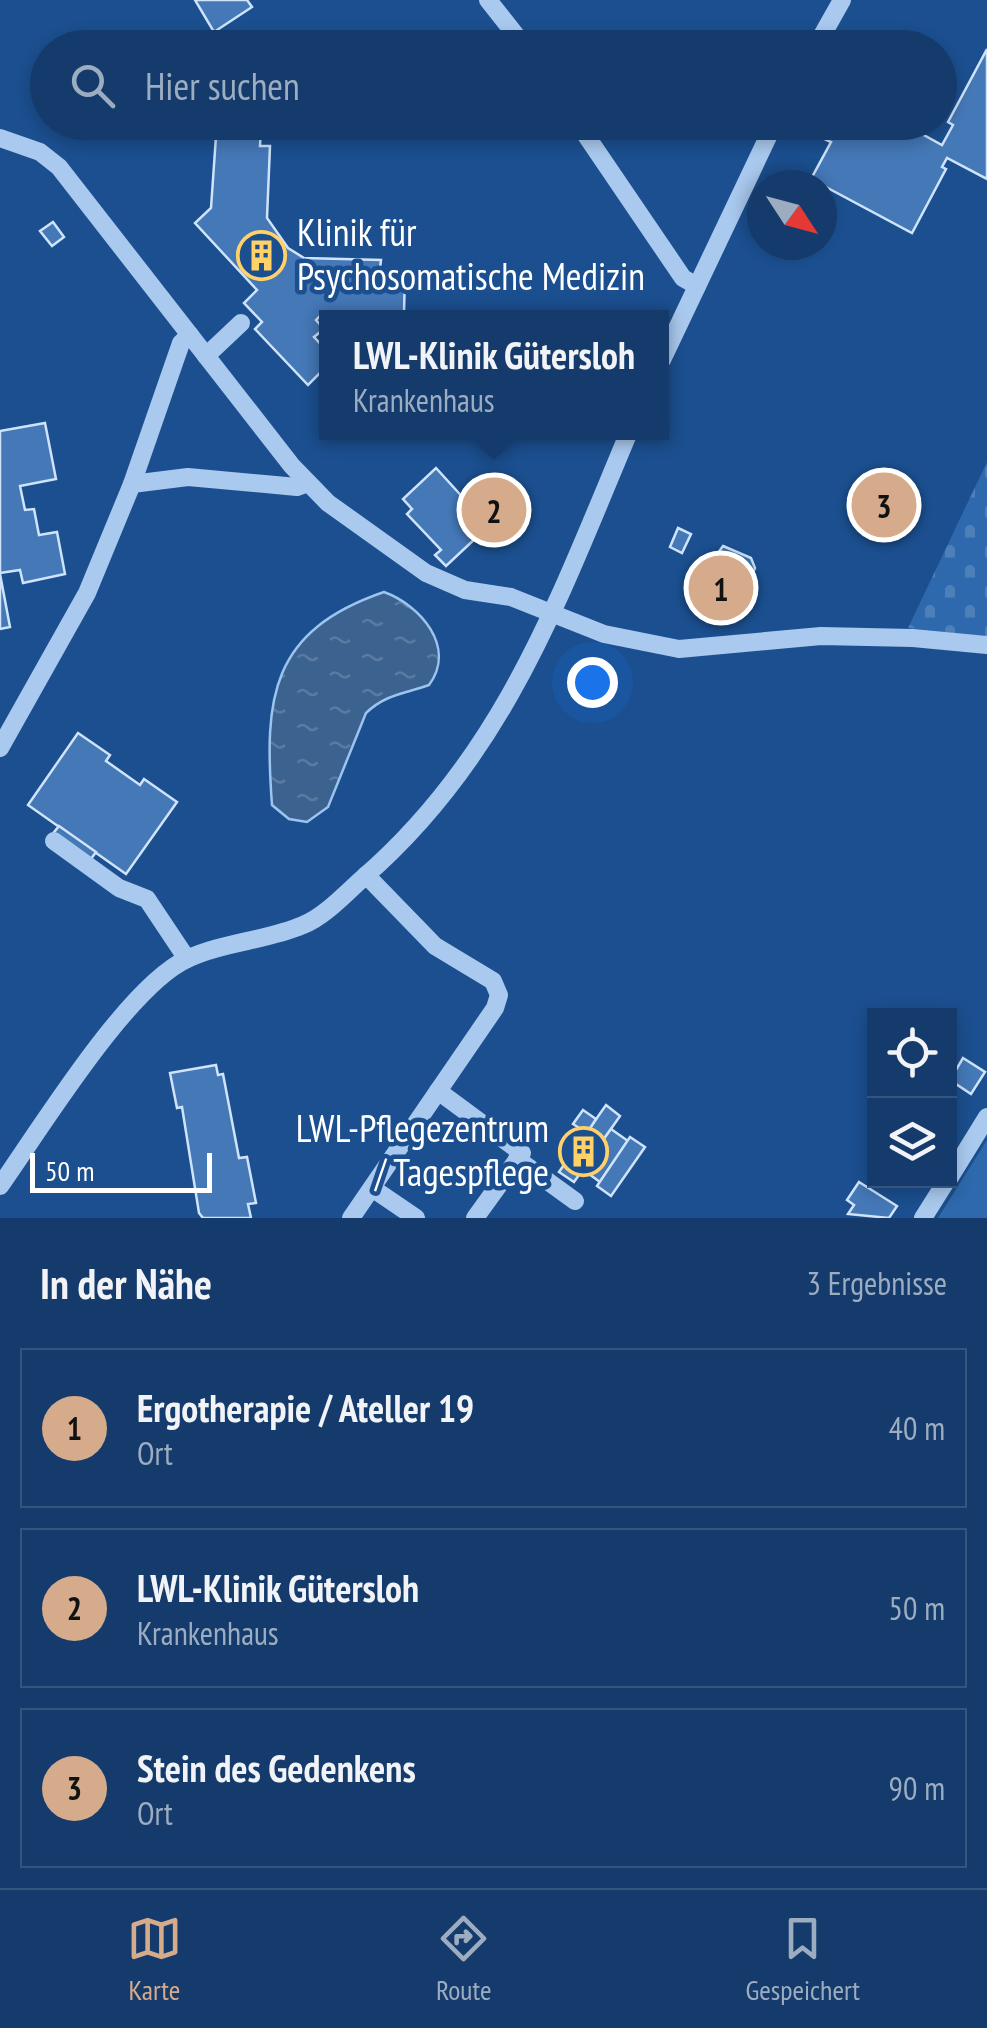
<!DOCTYPE html>
<html lang="de">
<head>
<meta charset="utf-8">
<style>
	:root { --surface:#143b6b; --page:#214673; --text:#f1f3f6; --muted:#9dadc1; --line:#33557e; --accent:#d6ab8b }
	body { margin:0; font-family:"PT Sans Narrow",sans-serif; background:var(--page); color:var(--text) }
	.controls { position:absolute; right:30px; bottom:30px; display:grid; overflow:hidden; border-radius:0px; box-shadow:0 5px 15px #0003 }
	.controls button { width:90px; height:90px; display:grid; place-items:center; padding:0; border:0; border-bottom:2px solid var(--line); background:var(--surface); color:var(--text); font:50px sans-serif }
	.compass { position:absolute; left:747px; top:170px; width:90px; height:90px; border-radius:50%; background:var(--surface); box-shadow:0 5px 15px #0003; rotate:126deg }
	.scale { position:absolute; left:30px; bottom:25px; width:182px; box-sizing:border-box; padding-left:10px; border:5px solid #fff; border-top:0; font-size:28px; line-height:35px; white-space:nowrap; color:#fff; -webkit-text-stroke:8px #1b4f8f; paint-order:stroke }
	.you { position:absolute; left:592px; top:682px; width:35px; height:35px; margin:-25px; border:8px solid #fff; border-radius:50%; background:#1a73e8; box-shadow:0 0 0 15px #1a73e833 }
	.badge { display:grid; place-items:center; width:65px; height:65px; border-radius:50%; background:var(--accent); color:#111; font-size:32px; font-weight:700 }
	.pin { position:absolute; translate:-50% -50%; border:5px solid #fff; box-shadow:0 2px 10px #0006 }
	.popup { position:absolute; left:319px; top:310px; width:350px; height:130px; box-sizing:border-box; display:grid; place-content:center; border-radius:0px; background:var(--surface); filter:drop-shadow(0 2px 8px #0005); font-size:32px; white-space:nowrap; color:var(--muted) }
	.popup b { font-size:38px; color:var(--text) }
	.popup::after { content:''; position:absolute; left:50%; top:100%; margin-left:-20px; border:20px solid transparent; border-top-color:var(--surface) }
	.list { margin:0; padding:0; list-style:none }
	h2 { display:flex; justify-content:space-between; align-items:center; height:130px; margin:0; padding:0 40px; font-size:42px }
	h2 small { font-size:32px; font-weight:400; color:var(--muted) }
	.list li { display:grid; grid-template-columns:65px 1fr auto; gap:30px; align-items:center; box-sizing:border-box; height:160px; margin:0 20px 20px; padding:0 20px; border:2px solid var(--line); border-radius:0px }
	.list b { display:block; font-size:38px; white-space:nowrap }
	.list p { margin:0; font-size:32px; white-space:nowrap; color:var(--muted) }
	.list em { font-size:32px; font-style:normal; color:var(--muted) }
	.icon { flex:none; width:55px; height:55px; fill:none; stroke:currentColor; stroke-width:2; stroke-linecap:round; stroke-linejoin:round }
	.map { position:relative; flex:none; width:987px; height:1218px; overflow:hidden }
	.search { position:absolute; background:var(--surface); box-shadow:0 5px 15px #0003; left:30px; right:30px; top:30px; height:110px; display:flex; align-items:center; gap:25px; box-sizing:border-box; padding:0 35px; border-radius:55px; color:var(--muted); font-size:38px }
	.sheet { height:670px; background:var(--surface) }
	nav { display:flex; justify-content:space-around; align-items:center; box-sizing:border-box; height:140px; border-top:2px solid var(--line); background:var(--surface); font-size:28px; color:var(--muted) }
	nav a { display:grid; justify-items:center; gap:5px }
	nav .on { color:var(--accent) }
	.map>svg:first-child { display:block }
</style>
</head>
<body>
<div class="map">
<svg width="987" height="1218" viewBox="0 0 987 1218">
	<defs>
		<pattern id="cemetery-stones" width="16" height="16" patternUnits="userSpaceOnUse" patternTransform="scale(2.5)"><rect width="16" height="16" fill="#2e69ad"/><path d="M2 7V4a2 2 0 0 1 4 0v3zM10 15v-3a2 2 0 0 1 4 0v3z" fill="#4d80b9"/></pattern>
		<pattern id="water-ripples" width="26" height="14" patternUnits="userSpaceOnUse" patternTransform="scale(2.5)"><rect width="26" height="14" fill="#3c6290"/><path d="M2 4q2-2 4 0t4 0M15 11q2-2 4 0t4 0" fill="none" stroke="#597aa1"/></pattern>
	</defs>
	<rect width="100%" height="100%" fill="#1b4f8f"/>
	<path fill="url(#cemetery-stones)" d="M987,462V637L908,628Z"/>
	<path fill="#2e69ad" d="M987,1140V1218H938Z"/>
	<path fill="url(#water-ripples)" stroke="#9cc4f0" stroke-width="2.5" d="M384,592C420,605 457,647 429,685C404,694 386,694 366,713L328,807L307,822L289,819L272,805C264,698 270,631 384,592Z"/>
	<g fill="#4478b7" stroke="#cfe3fa" stroke-width="2.5">
		<path d="M195,0H247L252,7L214,32Z"/>
		<path d="M987,49V179L947,158L942,167L946,169L912,233L811,179L831,142L818,136L826,122H900L942,145L953,125L948,122Z"/>
		<path d="M217,122H258L261,128L260,146H270L267,218L288,248L304,258L381,260L380,269L405,273L404,313L322,314L316,320L324,329L314,337L326,350V367L308,385L255,329L262,322L244,303L257,290L195,223L211,208Z"/>
		<path d="M53,222L64,237L52,246L40,231Z"/>
		<path d="M45,423L56,479L20,486L25,510L34,509L39,535L57,532L65,574L23,583L20,570L0,573V431Z"/>
		<path d="M436,468L488,525L494,521L446,566L435,555L441,550L407,514L412,509L403,499Z"/>
		<path d="M678,528L691,534L682,553L670,547Z"/>
		<path d="M723,546L751,558L755,568L751,578L740,582L721,623L695,611L714,570L712,561Z"/>
		<path d="M0,574L10,627L0,629Z"/>
		<path d="M78,733L110,755L106,761L140,785L144,779L177,802L126,874L28,805Z"/>
		<path d="M59,826L96,852L88,863L51,836Z"/>
		<path d="M963,1058L985,1072L971,1094L950,1080Z"/>
		<path d="M216,1065L218,1075L223,1074L239,1158L247,1157L256,1203L248,1204L251,1218H203L199,1213L182,1107L177,1108L170,1073Z"/>
		<path d="M606,1105L620,1116L574,1182L559,1172Z"/>
		<path d="M583,1110L596,1119L587,1133L573,1124Z"/>
		<path d="M611,1129L628,1141L600,1182L582,1169Z"/>
		<path d="M630,1137L645,1147L611,1196L597,1186Z"/>
		<path d="M859,1182L897,1206L889,1218L848,1214L854,1205L847,1200Z"/>
	</g>
	<g fill="none" stroke-linecap="round" stroke-linejoin="round">
		<g stroke="#a9c9ee" stroke-width="18">
			<path d="M488,0L526,48"/>
			<path d="M815,48L842,0"/>
			<path d="M577,122L683,278L697,286"/>
			<path d="M0,138L40,152L59,167L292,466L328,503L426,573L465,590L511,597L604,634L679,649L821,636L913,638L987,645"/>
			<path d="M206,356L241,323"/>
			<path d="M662,360L775,122"/>
			<path d="M132,484L188,477L297,487L308,483"/>
			<path d="M0,748L87,593L132,484L181,343L190,335"/>
			<path d="M54,841L119,888L147,899L187,959"/>
			<path d="M438,1091L522,1153L475,1218"/>
			<path d="M517,1159L575,1201"/>
			<path d="M950,1177L987,1117"/>
			<path d="M0,1186C41,1128 127,987 187,959C223,942 266,941 303,925C324,917 346,893 363,878C504,756 559,598 629,432"/>
			<path d="M372,1188L416,1218"/>
			<path d="M351,1218L495,1008L499,995L493,981L435,946L366,875"/>
			<path d="M923,1218L947,1180"/>
		</g>
	</g>
	<defs>
		<symbol id="building-ring" viewBox="-11 -11 22 22"><circle r="9.5" fill="#1b4f8f" stroke="#ffd166" stroke-width="1.5"/><path d="M-4-6H4V6H1V3H-1V6H-4ZM-2.5-4.3h1.7v1.8h-1.7ZM.8-4.3h1.7v1.8H.8ZM-2.5-1h1.7V.8h-1.7ZM.8-1h1.7V.8H.8Z" fill="#ffd166"/></symbol>
	</defs>
	<g fill-rule="evenodd">
		<use href="#building-ring" x="234" y="228" width="55" height="55"/>
		<use href="#building-ring" x="556" y="1124" width="55" height="55"/>
	</g>
	<g text-anchor="middle" stroke-width="9" stroke-linejoin="round" paint-order="stroke">
		<g font-size="38" fill="#fff" stroke="#1b4f8f" text-anchor="start">
			<text x="297" y="246">Klinik für<tspan x="297" dy="44">Psychosomatische Medizin</tspan></text>
			<text x="549" y="1142" text-anchor="end">LWL-Pflegezentrum<tspan x="549" dy="44">/ Tagespflege</tspan></text>
		</g>
	</g>
</svg>
<div class="controls">
<button><svg class="icon" aria-label="locate" viewBox="0 0 24 24"><circle cx="12" cy="12" r="6"/><path d="M12 2v4M12 18v4M2 12h4M18 12h4"/></svg></button>
<button><svg class="icon" aria-label="layers" viewBox="0 0 24 24"><path d="M12 4l9 5-9 5-9-5zM3 14l9 5 9-5"/></svg></button>
</div>
<svg class="compass" viewBox="-18 -18 36 36"><path d="M0-13l5 13h-10z" fill="#e53935"/><path d="M0 13l5-13h-10z" fill="#9dadc1"/></svg>
<div class="scale">50 m</div>
<div class="you"></div>
<div class="pin badge" style="left:721px;top:588px">1</div>
<div class="pin badge" style="left:494px;top:510px">2</div>
<div class="popup"><b>LWL-Klinik Gütersloh</b>Krankenhaus</div>
<div class="pin badge" style="left:884px;top:505px">3</div>
<div class="search"><svg class="icon" aria-label="search" viewBox="0 0 24 24"><circle cx="10" cy="10" r="6"/><path d="M15 15l6 6"/></svg>Hier suchen</div>
</div>
<section class="sheet">
<h2>In der Nähe<small>3 Ergebnisse</small></h2>
<ul class="list">
<li><span class="badge">1</span><div><b>Ergotherapie / Ateller 19</b><p>Ort</p></div><em>40 m</em></li>
<li><span class="badge">2</span><div><b>LWL-Klinik Gütersloh</b><p>Krankenhaus</p></div><em>50 m</em></li>
<li><span class="badge">3</span><div><b>Stein des Gedenkens</b><p>Ort</p></div><em>90 m</em></li>
</ul>
</section>
<nav>
<a class="on"><svg class="icon" aria-label="map" viewBox="0 0 24 24"><path d="M3 6l6-2 6 2 6-2v14l-6 2-6-2-6 2zM9 4v14M15 6v14"/></svg>Karte</a>
<a><svg class="icon" aria-label="directions" viewBox="0 0 24 24"><path d="M12 3l9 9-9 9-9-9zM9 14v-3h6M13 9l2 2-2 2"/></svg>Route</a>
<a><svg class="icon" aria-label="saved" viewBox="0 0 24 24"><path d="M7 4h10v16l-5-4-5 4z"/></svg>Gespeichert</a>
</nav>
</body>
</html>
